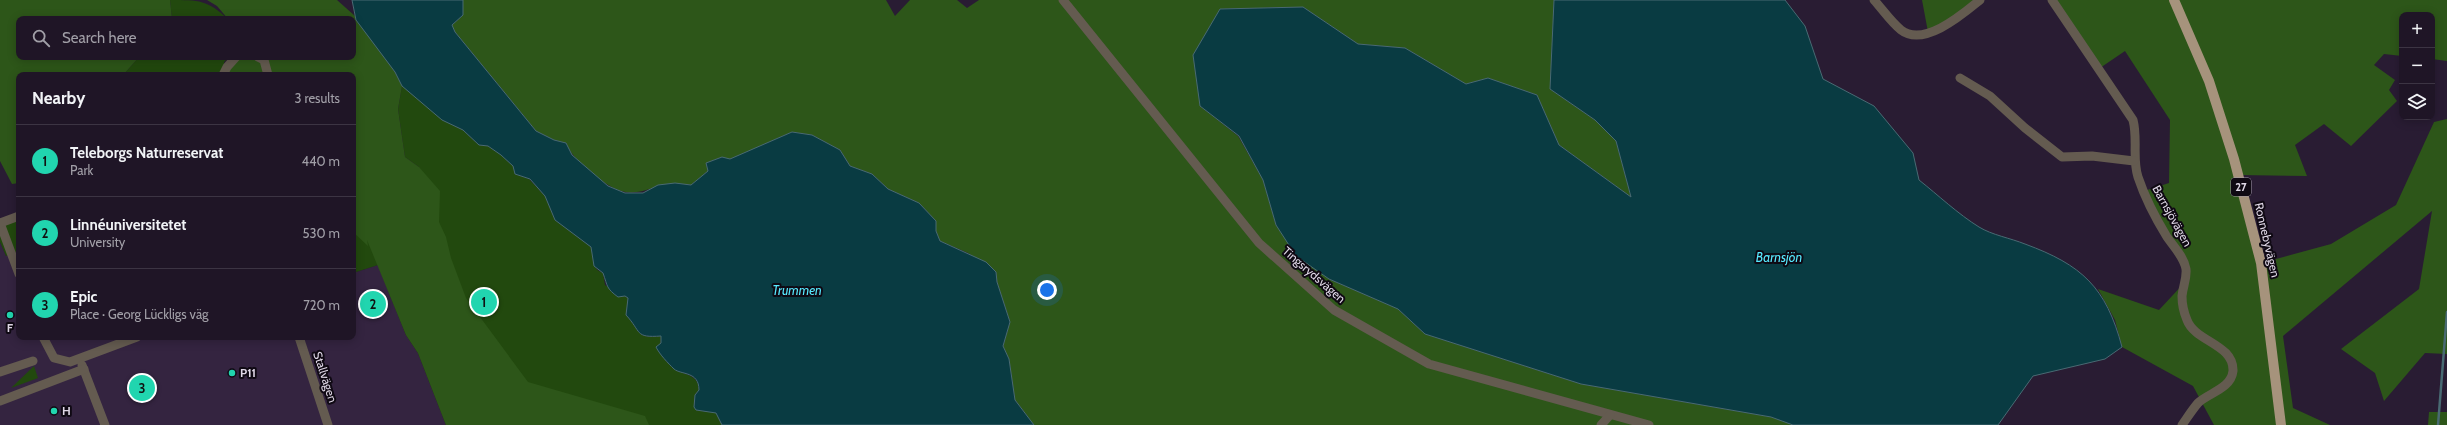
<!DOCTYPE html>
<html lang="en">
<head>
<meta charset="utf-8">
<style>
	:root { --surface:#1f1526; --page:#2c2232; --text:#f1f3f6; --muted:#a19fa7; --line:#3c3443; --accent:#21d5af }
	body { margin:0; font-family:Cabin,sans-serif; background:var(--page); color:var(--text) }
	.controls { position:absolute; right:12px; top:12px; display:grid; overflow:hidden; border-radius:8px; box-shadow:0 2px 10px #0003 }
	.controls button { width:36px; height:36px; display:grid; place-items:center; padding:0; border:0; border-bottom:1px solid var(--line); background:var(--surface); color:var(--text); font:20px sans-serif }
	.you { position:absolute; left:1047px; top:290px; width:14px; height:14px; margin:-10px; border:3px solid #fff; border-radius:50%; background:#1a73e8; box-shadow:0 0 0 6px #1a73e833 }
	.badge { display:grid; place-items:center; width:26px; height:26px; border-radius:50%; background:var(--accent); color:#111; font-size:13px; font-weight:700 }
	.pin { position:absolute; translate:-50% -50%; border:2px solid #fff; box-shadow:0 1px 4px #0006 }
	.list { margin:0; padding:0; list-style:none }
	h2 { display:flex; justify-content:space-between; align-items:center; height:52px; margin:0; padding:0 16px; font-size:17px }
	h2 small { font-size:13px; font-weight:400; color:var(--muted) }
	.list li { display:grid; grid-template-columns:26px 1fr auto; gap:12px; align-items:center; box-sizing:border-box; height:72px; padding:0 16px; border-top:1px solid var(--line) }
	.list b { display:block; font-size:15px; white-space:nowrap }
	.list p { margin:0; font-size:13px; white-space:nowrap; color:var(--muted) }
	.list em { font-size:13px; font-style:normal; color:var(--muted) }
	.icon { flex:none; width:22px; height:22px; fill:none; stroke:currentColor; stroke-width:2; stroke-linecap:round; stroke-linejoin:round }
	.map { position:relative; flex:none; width:2447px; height:425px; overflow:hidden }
	.search { position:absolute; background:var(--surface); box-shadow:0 2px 10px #0003; left:16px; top:16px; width:340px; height:44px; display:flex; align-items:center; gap:10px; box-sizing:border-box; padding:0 14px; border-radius:8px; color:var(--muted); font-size:15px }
	.panel { position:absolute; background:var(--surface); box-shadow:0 2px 10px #0003; left:16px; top:72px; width:340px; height:268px; border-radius:8px }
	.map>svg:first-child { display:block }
</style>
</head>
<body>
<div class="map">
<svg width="2447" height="425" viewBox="0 0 2447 425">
	<rect width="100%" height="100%" fill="#291c33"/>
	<path fill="#342440" d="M0,242L6,256L19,251V337H353V273L378,265L406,335L418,353L446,425H0Z"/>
	<g fill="#22490e">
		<path d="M170,0C200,0 207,0 228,19H172Z"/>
		<path d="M139,57H229L224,62L226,75H123Z"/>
		<path d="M402,86L449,123L463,130L479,145L488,146L501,155L513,166L515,174L529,179L545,196L555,220L591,247C594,258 591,269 603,273L605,285L628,298L626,315C642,331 634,339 661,336L660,353C664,358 670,367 676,370C685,375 699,375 699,390L695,395L694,406L696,410L716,413L722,425H446L418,353L406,335L378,265L353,273V232L354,235L419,167L405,157L398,109Z"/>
		<path d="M19,216V251L6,256L0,242V223Z"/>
		<path d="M34,366L38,378L11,388Z"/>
	</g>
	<g fill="#2d5619">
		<path d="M0,0H170L172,19H19V57H139L123,75H19V183L12,184L0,161Z"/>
		<path d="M207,0H337L355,16L395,72L402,86L398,109L405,157L419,167L440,191L439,222L446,237L451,258L466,298L528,382L645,416L649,425H446L418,353L406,335L367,240L368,246L353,232V75H223L235,57H353V19H228L217,6Z"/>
		<path d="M463,0H886L895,16L910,0H957L967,8L979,0H1554L1550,89L1595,120L1616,141L1631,197L1559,145L1537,95L1488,78L1466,84L1405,48L1358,44L1303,7L1220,9L1200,106L1238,136L1263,180L1276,225L1329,279L1398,309L1425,334L1581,384L1771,417L1793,425H1034L1015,400L1009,359L1003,346L1010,322L997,282L996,272L968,253L940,241L936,231V221L919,203L888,189L872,174L850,166L840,150L812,135L792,132L730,160L722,157L706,163L708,171L691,185C643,178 639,213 592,173C581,163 572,157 566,143L554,140L536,131L455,32L452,25L463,15Z"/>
		<path d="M1922,0H1980L1928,32Z"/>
		<path d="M2053,0H2447V61L2432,59V15H2402V56L2384,54L2374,65L2395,80L2389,90L2397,101L2351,146L2324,124L2295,145L2307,176L2239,175L2261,263L2331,244L2396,205L2434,122L2447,119V354L2425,353L2384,401L2375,373L2341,349L2419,289L2432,211L2283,336L2293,408L2330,425H2214L2193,386L2122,347L2115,320L2098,289L2159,310L2186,281V268L2144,191L2169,183L2170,120L2125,51L2100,68Z"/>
		<path d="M2429,412H2447V425H2428Z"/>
	</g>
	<g fill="#093b42" stroke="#496a73">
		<path d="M352,0H463V15L452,25L455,32L536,131L554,140L566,143L572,155L608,186L625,193H643L658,185L675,183L691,185L708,171L706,163L722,157L730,159L792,132L812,135L840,150L850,166L872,174L888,189L919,203L936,221V231L940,241L986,262L996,272L997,282L1010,322L1003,346L1009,359L1015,400L1034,425H722L716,413L696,410L694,407L695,395L699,390C699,371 681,375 674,369C668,363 660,355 656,347L661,343V336C634,338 642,332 626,315L628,298L625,296L618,297C606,288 608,287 603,273L594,266L591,247L555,220L545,196L530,179L515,174L513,166L501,155L488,146L479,145L463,130L442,120L402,86L395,72L356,20Z"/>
		<path d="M1554,0H1785L1805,26L1823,79L1874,106L1913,153L1919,180C1938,195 1958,214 1979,227C1992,235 2010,238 2025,244C2082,265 2106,287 2122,347L2105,359L2033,376L1998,425H1793L1771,417L1581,384L1425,334L1398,309L1329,279L1296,256L1276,225L1263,180L1239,136L1200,106L1193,55L1220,9L1303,7L1358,44L1405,48L1466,84L1488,78L1537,95L1559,145L1631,197L1616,141L1595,120L1550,89Z"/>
	</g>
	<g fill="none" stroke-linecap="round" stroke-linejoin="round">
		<path stroke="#496a73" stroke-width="2.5" d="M2438,425L2447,312"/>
		<g stroke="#645b50" stroke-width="9">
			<path d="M1063,0L1259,243L1334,310L1429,364L1649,425"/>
			<path d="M1874,0C1883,10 1891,22 1901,30C1924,48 1964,13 1980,0"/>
			<path d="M2052,0L2133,120C2138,139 2132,159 2138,177C2145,198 2156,219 2167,237C2174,247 2184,257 2186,269C2187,279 2183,286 2182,296C2182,303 2184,313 2187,320C2195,342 2234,344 2233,371C2231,389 2208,393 2198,403C2192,410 2187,418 2182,425"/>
			<path d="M258,57L264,60L268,75"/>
			<path d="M223,75L227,67L236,57"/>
			<path d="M1960,78L1990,96L2025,128L2062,157L2092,156L2134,161"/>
			<path d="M0,223L19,274"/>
			<path d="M0,223L19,216"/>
			<path d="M43,337L54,358L70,362L137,337"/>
			<path d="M299,337L328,425"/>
			<path d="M82,365L105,425"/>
			<path d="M0,372L33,361"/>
			<path d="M0,401L84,369"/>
			<path d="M1601,425L1610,415"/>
		</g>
		<path stroke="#a6937c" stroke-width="10" d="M2174,0L2209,81L2234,159L2261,263L2281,425"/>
	</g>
	<g fill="#21d5af" stroke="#0f0913" stroke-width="1.5">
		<circle cx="10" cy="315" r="4"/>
		<circle cx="232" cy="373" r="4"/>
		<circle cx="54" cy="411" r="4"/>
	</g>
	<g text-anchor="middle" stroke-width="4" stroke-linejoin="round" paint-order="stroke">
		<rect fill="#0f0913" stroke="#a199a7" stroke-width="1" x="2231" y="178" width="20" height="18" rx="3"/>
		<g font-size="11" font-weight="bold" fill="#dfd7e6">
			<text x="2241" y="191">27</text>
		</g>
		<g font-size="12" fill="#dfd7e6" stroke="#0f0913">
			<text transform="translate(2172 216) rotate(61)" y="4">Barnsjövägen</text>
			<text transform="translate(2267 240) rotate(77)" y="4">Ronnebyvägen</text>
			<text transform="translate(1314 275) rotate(41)" y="4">Tingsrydsvägen</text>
			<text transform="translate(325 377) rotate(72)" y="4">Stallvägen</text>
		</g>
		<g font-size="12" font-weight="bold" fill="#dfd7e6" stroke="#0f0913" text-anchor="start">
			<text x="10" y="332" text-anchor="middle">F</text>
			<text x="240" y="377">P11</text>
			<text x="62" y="415">H</text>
		</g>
		<g font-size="13" font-style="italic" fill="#57eaff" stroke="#0f0913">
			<text x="1779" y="262">Barnsjön</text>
			<text x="797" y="295">Trummen</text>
		</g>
	</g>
</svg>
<div class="controls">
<button>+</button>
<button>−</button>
<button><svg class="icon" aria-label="layers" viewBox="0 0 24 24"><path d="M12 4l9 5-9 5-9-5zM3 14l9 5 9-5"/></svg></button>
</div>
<div class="you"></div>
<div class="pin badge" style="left:484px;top:302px">1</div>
<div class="pin badge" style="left:373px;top:304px">2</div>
<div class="pin badge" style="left:142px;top:388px">3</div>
<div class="search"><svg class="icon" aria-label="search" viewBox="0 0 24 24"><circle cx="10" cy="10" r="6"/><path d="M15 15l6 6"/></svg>Search here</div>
<section class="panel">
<h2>Nearby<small>3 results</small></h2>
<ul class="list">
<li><span class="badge">1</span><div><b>Teleborgs Naturreservat</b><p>Park</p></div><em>440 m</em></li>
<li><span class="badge">2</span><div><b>Linnéuniversitetet</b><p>University</p></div><em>530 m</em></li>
<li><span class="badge">3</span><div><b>Epic</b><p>Place · Georg Lückligs väg</p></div><em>720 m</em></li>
</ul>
</section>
</div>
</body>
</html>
